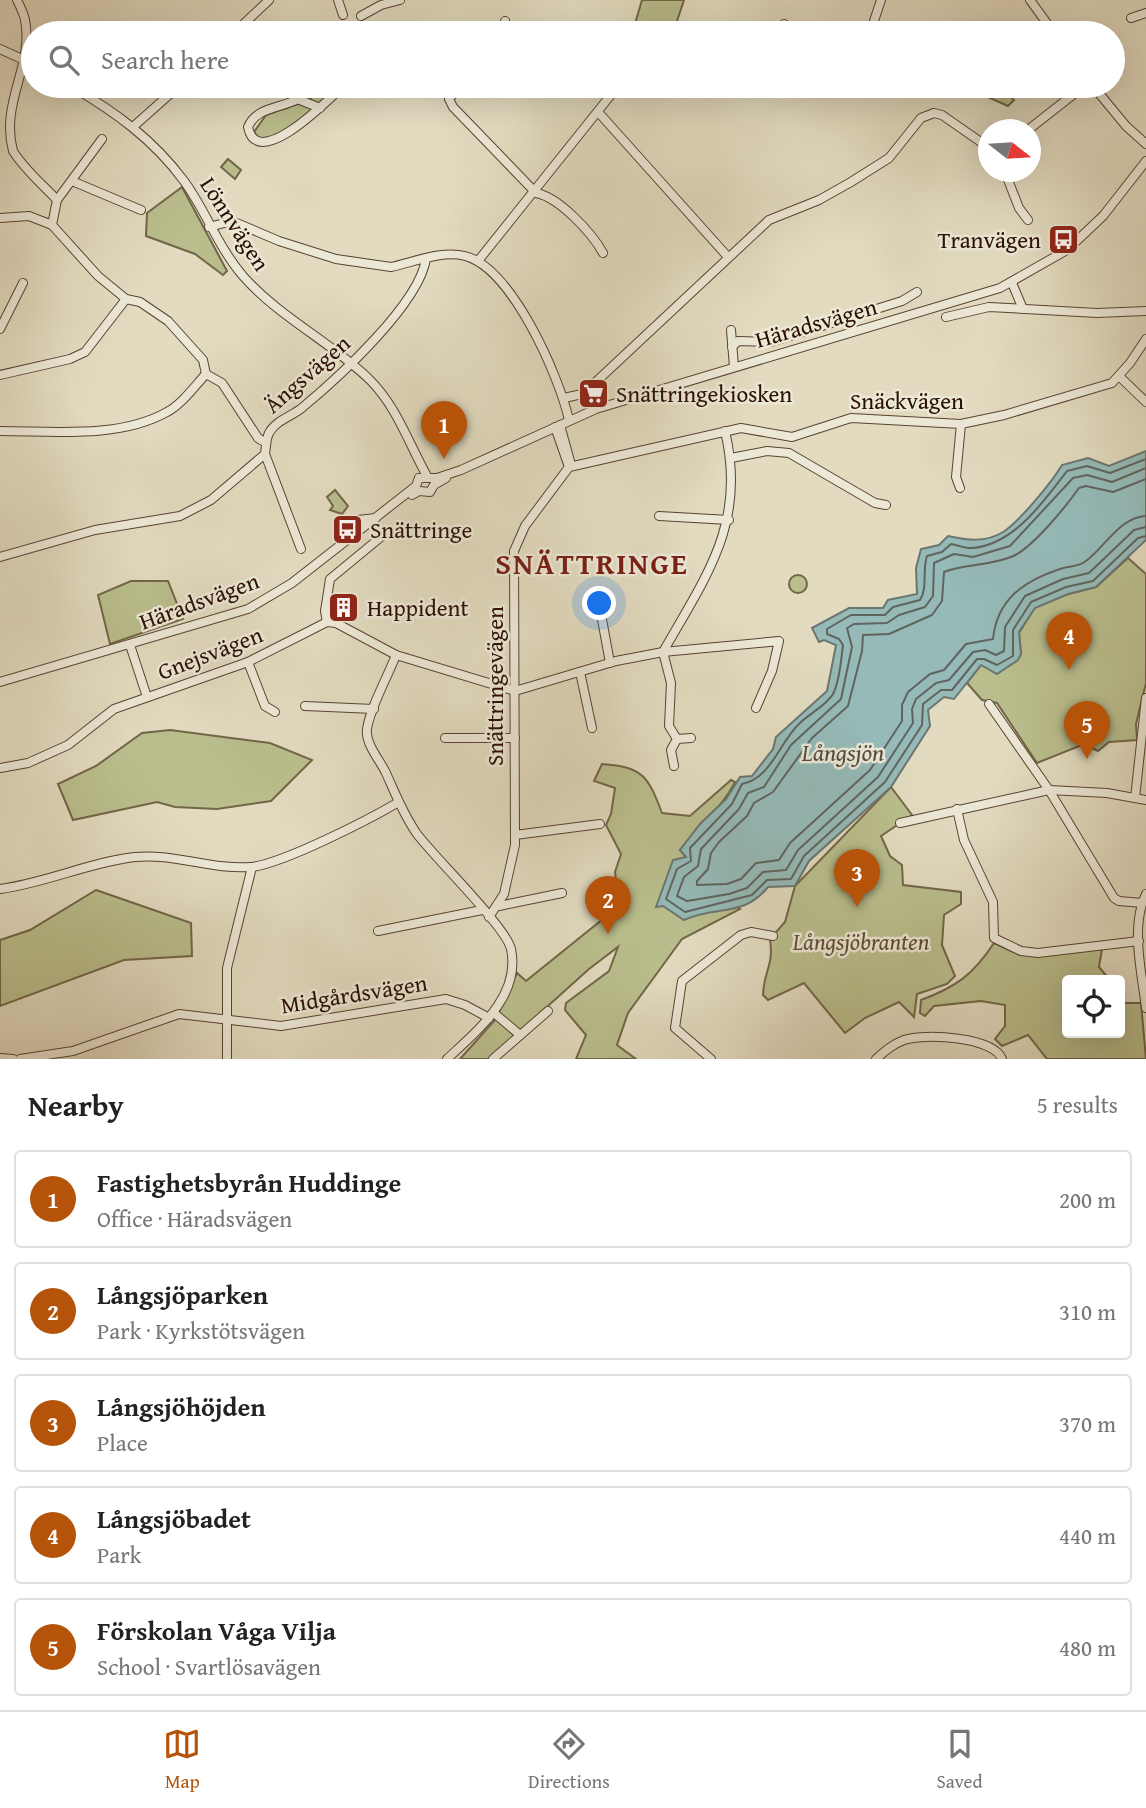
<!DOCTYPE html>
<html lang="en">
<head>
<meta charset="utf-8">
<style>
	:root { --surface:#fff; --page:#f2f2f2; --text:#222; --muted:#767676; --line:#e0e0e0; --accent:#b45309 }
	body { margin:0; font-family:"Gentium Book Plus",serif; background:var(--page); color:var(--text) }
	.controls { position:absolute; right:21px; bottom:21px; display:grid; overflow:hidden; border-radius:7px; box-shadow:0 7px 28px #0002 }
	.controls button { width:63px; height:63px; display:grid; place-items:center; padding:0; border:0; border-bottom:2px solid var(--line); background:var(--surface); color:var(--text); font:35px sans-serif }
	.compass { position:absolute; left:978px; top:119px; width:63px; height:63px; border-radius:50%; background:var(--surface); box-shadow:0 7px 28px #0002; rotate:107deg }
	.you { position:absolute; left:600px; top:604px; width:24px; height:24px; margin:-18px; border:5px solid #fff; border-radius:50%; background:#1a73e8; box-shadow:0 0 0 10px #1a73e833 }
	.badge { display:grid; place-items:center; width:46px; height:46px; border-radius:50%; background:var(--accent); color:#fff; font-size:23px; font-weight:700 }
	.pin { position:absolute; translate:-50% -58px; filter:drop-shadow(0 2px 4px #0008) }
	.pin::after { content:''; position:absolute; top:37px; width:24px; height:21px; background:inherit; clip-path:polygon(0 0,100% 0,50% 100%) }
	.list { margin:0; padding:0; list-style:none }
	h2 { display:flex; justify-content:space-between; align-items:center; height:91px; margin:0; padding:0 28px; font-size:30px }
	h2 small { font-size:23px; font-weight:400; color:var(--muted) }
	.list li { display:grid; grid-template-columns:46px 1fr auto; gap:21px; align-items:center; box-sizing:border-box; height:98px; margin:0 14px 14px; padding:0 14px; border:2px solid var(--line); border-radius:7px }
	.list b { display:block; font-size:26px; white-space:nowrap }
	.list p { margin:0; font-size:23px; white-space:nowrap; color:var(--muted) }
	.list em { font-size:23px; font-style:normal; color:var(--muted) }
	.icon { flex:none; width:38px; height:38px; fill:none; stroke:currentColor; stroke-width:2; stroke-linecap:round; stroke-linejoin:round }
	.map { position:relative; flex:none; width:1146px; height:1059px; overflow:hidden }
	.search { position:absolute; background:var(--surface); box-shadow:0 7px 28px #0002; left:21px; right:21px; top:21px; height:77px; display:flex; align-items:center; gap:18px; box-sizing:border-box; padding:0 24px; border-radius:38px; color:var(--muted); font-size:26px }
	.sheet { height:651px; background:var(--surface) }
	nav { display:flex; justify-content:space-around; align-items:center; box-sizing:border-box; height:98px; border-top:2px solid var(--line); background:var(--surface); font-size:19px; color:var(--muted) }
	nav a { display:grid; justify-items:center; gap:4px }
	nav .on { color:var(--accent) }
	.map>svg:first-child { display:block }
</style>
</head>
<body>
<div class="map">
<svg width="1146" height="1059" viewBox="0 0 1146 1059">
	<rect width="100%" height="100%" fill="#e2dbc0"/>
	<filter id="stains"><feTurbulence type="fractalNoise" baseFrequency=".00286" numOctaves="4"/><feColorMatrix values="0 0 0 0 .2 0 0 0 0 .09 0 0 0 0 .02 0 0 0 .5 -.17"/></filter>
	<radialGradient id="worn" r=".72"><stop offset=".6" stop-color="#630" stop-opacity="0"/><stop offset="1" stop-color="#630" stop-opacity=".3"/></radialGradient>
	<g fill="#babe8d" stroke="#726648" stroke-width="2">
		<path d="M642,0H684L673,33L635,24Z"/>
		<path d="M320,86H339L321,105L309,101Z"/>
		<path d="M985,86H998L1014,100L1008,106L981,94Z"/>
		<path d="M302,102L316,109L282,136L259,139L254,132L266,115Z"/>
		<path d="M228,159L241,170L235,179L221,167Z"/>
		<path d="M182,187L227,271L223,275L195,254L146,236L147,213Z"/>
		<path d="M335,490L348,506L342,514L330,510L333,506L327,497Z"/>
		<path d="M1128,558L1146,574V683L1136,724L1137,740L1109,742L1098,751L1084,744L1037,763L997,703L982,700L967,683L981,665L1021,653L1019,633L1035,607L1068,594L1096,587Z"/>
		<circle cx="798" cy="584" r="9"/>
		<path d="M131,581H168L183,619L110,644L98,595Z"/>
		<path d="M170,730L270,743L312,760L271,801L217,809L175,807L157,802L73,820L58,784L96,766L142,733Z"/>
		<path d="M602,764C643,767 648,776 662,813L690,816L731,780L735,782C722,808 698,827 680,850L686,857L680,860L698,885L740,909L682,939L628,1013L617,1045L636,1059H576L586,1035L565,1010L566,1003L609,971L618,947L589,969L489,1059H460L495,1020L517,973L526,981L619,906L615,872L621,854L606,825L611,814L615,788L594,781Z"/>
		<path d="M891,787L912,815L881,836L890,856L902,865L903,885L961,892V904L944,915L942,945L955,976L947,984L917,994L914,1017L899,1002L865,1018L845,1033L804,983L768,1000L763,995C764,969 774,967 770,939L785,922L795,886Z"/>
		<path d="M96,890L191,923L192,956L124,960L0,1006V940L30,930Z"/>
		<path d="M994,943L1020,955L1102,949L1099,967L1110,980H1067V1033H1120V996L1125,1003H1141L1146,1059H1047L1028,1035L1002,1046L995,1039L1005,1026V1005L981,1001L934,1006L925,1016L920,1013L921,1000C956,987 973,975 994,943Z"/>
	</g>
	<path fill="#95bab8" stroke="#6b7670" stroke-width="2" d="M1146,451V540L1096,587L1068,594L1035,608L1019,632L1021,654L1018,660L997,674L981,665L954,699L944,697L928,710L930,726L891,787L809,861L795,886L768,887C743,918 717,905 684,920L663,906L656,907L673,860L686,857L680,850L700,824L726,799L740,777L752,776L773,749L776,737L827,691L836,645L824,640L819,642L812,628L849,608H883L888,600L917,594L916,568L921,549L939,545L948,536C966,540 986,543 1003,532C1019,522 1052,482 1062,465L1088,458L1109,466Z"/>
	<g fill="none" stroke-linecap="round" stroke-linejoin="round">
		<g stroke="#60645e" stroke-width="2">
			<path d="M1146,459L1110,473L1087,466L1067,471C1044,501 1014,545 972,548C966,549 958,545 951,544L942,552L927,556C922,570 928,588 920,600L893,607L885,615H851L827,629V634L839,639L843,645C841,659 840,681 833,694C827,705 809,714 800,723C779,742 772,778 742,784L732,804L690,848L691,861L677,869L666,899L685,912L752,895L767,880L791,879L804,856L885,782L922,725L923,704L941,690H952L977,659H984L997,665L1013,656V630L1031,602L1066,587L1093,581L1138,538L1146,536"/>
			<path d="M1146,468L1112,482L1087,475L1073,478L1010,546L973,557L954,554L934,563L933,596L925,607L899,615L887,623L854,624L847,628L852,647L841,699L791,745L764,787L748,793L739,809L701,849L698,866L684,877L677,896L687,901L729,894L747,888L763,872L786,870L798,850L878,777L913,723L912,709L916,699L936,683L949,680L973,652L985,650L996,655L1004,651L1005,627L1025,596L1063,579L1089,573L1134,530L1146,527"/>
			<path d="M1146,479L1113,492L1086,486L1079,488C1067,505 1031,550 1011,557C988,566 965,564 944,572L942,601L932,615L889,634L863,635L862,651L848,706L812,738L773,792L754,803L747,816L719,842L711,853L708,869L697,881V885L727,884L741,879L756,863L779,860L790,843L870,770L902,721V705L908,692L930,674L944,670L966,644L993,639C997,599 1024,581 1060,569C1068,566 1079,567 1086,561C1105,547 1120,517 1146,516"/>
		</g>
		<defs>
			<g id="minor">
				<path d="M17,0C20,6 24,14 25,20C34,66 0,102 13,151C24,169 43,185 57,200L52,225"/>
				<path d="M338,0L343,15"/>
				<path d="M1030,0L1054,33"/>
				<path d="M361,16L381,5L400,0"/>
				<path d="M1131,18L1146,13"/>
				<path d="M784,24L796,33"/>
				<path d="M234,33L269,0"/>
				<path d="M375,33L378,29"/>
				<path d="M503,33L505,21"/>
				<path d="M870,33L881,0"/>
				<path d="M0,49L33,64"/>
				<path d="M71,86C115,112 153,139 184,181C206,211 218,247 243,276C279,317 331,342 370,380C397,407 409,444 427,476"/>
				<path d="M314,86C294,112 259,101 248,127C257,173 329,99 343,86"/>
				<path d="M460,86L449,99L453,107L536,193C559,197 592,233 603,253"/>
				<path d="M1093,86L1126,126L1146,144"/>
				<path d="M300,100L320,108"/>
				<path d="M599,113L728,257"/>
				<path d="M134,126L179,86"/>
				<path d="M1028,130L1084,86"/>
				<path d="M1005,172L1019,208L1028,220"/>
				<path d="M72,181L141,210"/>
				<path d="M57,200L102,139"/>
				<path d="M0,218L29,216L52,225L98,276L126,299L140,302L168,321L203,360L206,374L222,383L258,438L266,443"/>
				<path d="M209,227L232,221L279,241L336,259L391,267C414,262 442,250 465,256C512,268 559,376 569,420"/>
				<path d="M478,261L618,86"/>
				<path d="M1012,283L1023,309"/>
				<path d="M946,317L989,307L1097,313L1146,311"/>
				<path d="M0,329L23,283"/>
				<path d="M731,330L734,367"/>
				<path d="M732,347L738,341L771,342L902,301L917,292"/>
				<path d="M0,375L70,359L85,352L126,299"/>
				<path d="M1119,376L1146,402"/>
				<path d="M564,398L582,394L599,379L769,220L819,200L851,182L889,158L921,118L934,113L942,115L988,147"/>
				<path d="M555,427L569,467"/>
				<path d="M0,431C52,431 119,439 167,412C182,404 194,387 206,374"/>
				<path d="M265,454L301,549"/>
				<path d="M731,458L767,451L789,453L875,503L886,505"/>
				<path d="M569,467L741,428L792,437L851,418L961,424L1004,415L1112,383L1130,363L1146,339"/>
				<path d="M419,478H437L461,470L596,409L1000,288L1067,250L1103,216L1146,161"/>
				<path d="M960,488L956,477L961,424"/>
				<path d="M412,495L419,491L430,492L434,485L446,478"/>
				<path d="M659,516L729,520"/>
				<path d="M358,520L376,518"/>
				<path d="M0,557L95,530L180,516L211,500L265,454C266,447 266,439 269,433C276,420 293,416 303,407C338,378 419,304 426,259"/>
				<path d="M601,614L610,663"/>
				<path d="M327,622L336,623L396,655L515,691L616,661L663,652L779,641L772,671L756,708"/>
				<path d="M327,622L325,611L330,579L387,532"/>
				<path d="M130,645L147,697"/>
				<path d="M396,655C388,676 370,708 367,729C365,744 380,760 386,773C396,795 403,814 417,834C436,859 506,927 511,949C521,996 477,1031 447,1059"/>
				<path d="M248,662L265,706L275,712"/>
				<path d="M580,672L592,728"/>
				<path d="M0,682L248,609L292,583L416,486L419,478"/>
				<path d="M989,704L1049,790L1114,898L1119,901L1142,903"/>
				<path d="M305,706L374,709"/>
				<path d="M445,738H515"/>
				<path d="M677,739L691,738"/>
				<path d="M674,766L671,750L677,739L669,726L671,683L663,652C706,576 747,523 725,431"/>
				<path d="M0,768L28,763L68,745L114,709L248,662L327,622"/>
				<path d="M1135,798L1146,698"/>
				<path d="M957,809L964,840L993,902L994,938L1021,951L1038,953L1139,941"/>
				<path d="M900,823L1049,790L1107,793L1146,800"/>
				<path d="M515,835L600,824"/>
				<path d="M0,889C46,883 90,862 135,857C174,853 212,870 251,867C282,864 368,820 397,803"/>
				<path d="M1146,894C1130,926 1142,974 1146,1008"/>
				<path d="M499,906L562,893"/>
				<path d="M489,917L504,894L515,845L514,551L525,526L569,467L570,461L560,425"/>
				<path d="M378,931L482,910"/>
				<path d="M494,1013L520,1035"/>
				<path d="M0,1058L13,1059"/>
				<path d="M20,1059L73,1051L179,1014L281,1026L446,999L465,1005L489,1018"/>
				<path d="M227,1059V968L252,867"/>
				<path d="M493,1059L548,1011"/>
				<path d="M711,1059L675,1028L682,981L741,935L751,932L773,936"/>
				<path d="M876,1059C885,1051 893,1044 904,1040C925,1033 994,1037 1002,1059"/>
			</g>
		</defs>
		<use href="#minor" stroke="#594232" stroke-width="10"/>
		<use href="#minor" stroke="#ece8d6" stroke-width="8"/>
	</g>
	<defs>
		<symbol id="bus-square" viewBox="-11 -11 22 22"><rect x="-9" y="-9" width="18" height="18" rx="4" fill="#8f2418" stroke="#ece8d6"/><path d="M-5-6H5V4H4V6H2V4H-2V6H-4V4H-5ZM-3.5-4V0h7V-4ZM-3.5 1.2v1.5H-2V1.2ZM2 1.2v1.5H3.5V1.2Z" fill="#fff"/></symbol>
		<symbol id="supermarket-square" viewBox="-11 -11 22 22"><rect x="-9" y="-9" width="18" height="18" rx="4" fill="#8f2418" stroke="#ece8d6"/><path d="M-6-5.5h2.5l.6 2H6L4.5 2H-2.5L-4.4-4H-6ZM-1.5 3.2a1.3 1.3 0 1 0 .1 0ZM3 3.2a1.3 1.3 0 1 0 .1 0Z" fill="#fff"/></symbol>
		<symbol id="building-square" viewBox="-11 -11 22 22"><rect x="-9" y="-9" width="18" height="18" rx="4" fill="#8f2418" stroke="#ece8d6"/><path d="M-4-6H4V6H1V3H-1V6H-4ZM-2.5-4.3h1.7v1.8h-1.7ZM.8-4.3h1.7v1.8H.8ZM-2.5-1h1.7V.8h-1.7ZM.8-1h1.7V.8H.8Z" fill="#fff"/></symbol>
	</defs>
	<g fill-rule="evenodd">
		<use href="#bus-square" x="1046" y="222" width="35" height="35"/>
		<use href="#supermarket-square" x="576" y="376" width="35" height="35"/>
		<use href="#bus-square" x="330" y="512" width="35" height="35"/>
		<use href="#building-square" x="326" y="590" width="35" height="35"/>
	</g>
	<g text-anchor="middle" stroke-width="5" stroke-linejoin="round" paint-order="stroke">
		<g font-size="23" fill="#2b0f03" stroke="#ece8d6">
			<text transform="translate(235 224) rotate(57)" y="8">Lönnvägen</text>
			<text transform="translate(816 323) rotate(-16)" y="8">Häradsvägen</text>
			<text transform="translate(307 374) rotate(-41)" y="8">Ängsvägen</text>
			<text x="907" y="409">Snäckvägen</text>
			<text transform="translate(199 601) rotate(-20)" y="8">Häradsvägen</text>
			<text transform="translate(210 653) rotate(-21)" y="8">Gnejsvägen</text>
			<text transform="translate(495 686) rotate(-90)" y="8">Snättringevägen</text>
			<text transform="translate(354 994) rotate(-9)" y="8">Midgårdsvägen</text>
		</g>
		<g font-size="23" fill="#2b0f03" stroke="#ece8d6" text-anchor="start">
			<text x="1041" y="248" text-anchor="end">Tranvägen</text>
			<text x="616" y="402">Snättringekiosken</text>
			<text x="370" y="538">Snättringe</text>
			<text x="367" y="616">Happident</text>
		</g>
		<g font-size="23" font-style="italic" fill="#5d4c33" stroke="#ece8d6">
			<text x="861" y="950">Långsjöbranten</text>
		</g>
		<g font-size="24" font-style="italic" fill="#504b42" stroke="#ece8d6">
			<text x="843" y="761">Långsjön</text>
		</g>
		<g font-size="30" font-weight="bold" letter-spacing="2" fill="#7a1f14" stroke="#ece8d6">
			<text x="592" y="574">SNÄTTRINGE</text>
		</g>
	</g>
	<rect width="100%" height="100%" filter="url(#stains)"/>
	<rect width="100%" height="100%" fill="url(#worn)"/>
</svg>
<div class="controls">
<button><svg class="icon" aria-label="locate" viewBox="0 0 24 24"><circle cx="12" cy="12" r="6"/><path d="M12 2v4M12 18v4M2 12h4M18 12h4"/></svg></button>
</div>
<svg class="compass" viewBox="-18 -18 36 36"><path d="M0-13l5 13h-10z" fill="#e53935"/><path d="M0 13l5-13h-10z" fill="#767676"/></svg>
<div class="you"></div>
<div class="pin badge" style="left:444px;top:459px">1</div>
<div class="pin badge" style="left:608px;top:934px">2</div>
<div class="pin badge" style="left:857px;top:907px">3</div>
<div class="pin badge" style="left:1069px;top:670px">4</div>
<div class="pin badge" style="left:1087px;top:759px">5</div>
<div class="search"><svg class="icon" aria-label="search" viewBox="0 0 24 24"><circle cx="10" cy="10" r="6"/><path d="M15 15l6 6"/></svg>Search here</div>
</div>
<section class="sheet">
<h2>Nearby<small>5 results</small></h2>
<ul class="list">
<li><span class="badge">1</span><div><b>Fastighetsbyrån Huddinge</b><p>Office · Häradsvägen</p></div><em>200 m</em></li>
<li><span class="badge">2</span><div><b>Långsjöparken</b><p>Park · Kyrkstötsvägen</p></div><em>310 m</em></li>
<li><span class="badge">3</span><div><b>Långsjöhöjden</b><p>Place</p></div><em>370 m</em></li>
<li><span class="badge">4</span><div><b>Långsjöbadet</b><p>Park</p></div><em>440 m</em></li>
<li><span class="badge">5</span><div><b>Förskolan Våga Vilja</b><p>School · Svartlösavägen</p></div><em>480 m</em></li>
</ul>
</section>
<nav>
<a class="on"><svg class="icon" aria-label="map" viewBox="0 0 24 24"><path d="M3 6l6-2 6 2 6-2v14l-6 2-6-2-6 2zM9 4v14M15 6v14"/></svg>Map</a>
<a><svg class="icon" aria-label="directions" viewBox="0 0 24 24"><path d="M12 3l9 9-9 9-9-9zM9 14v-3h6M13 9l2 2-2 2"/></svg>Directions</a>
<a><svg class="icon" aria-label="saved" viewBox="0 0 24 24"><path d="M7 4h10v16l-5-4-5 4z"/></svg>Saved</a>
</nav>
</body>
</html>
